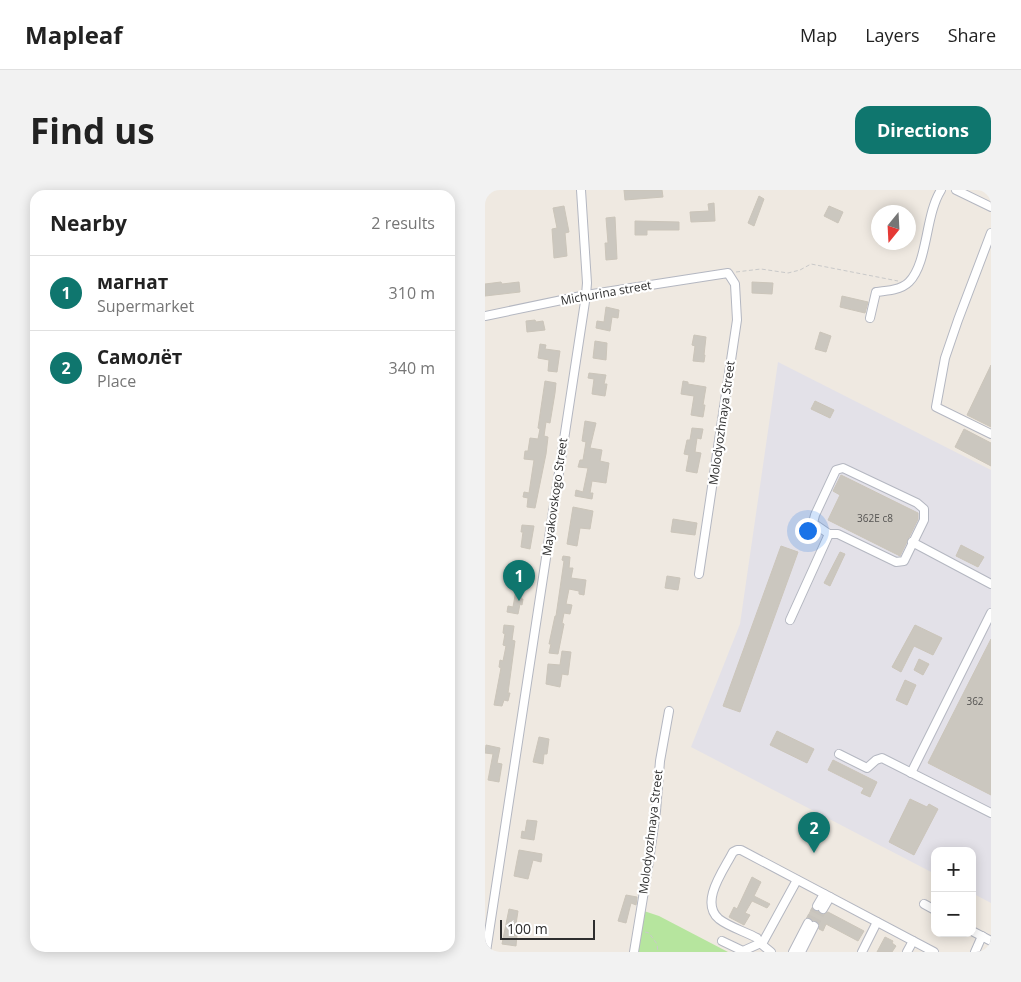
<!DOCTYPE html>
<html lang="en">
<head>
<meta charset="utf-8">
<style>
	:root { --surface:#fff; --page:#f2f2f2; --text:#222; --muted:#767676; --line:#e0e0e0; --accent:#0f766e }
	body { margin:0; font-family:"Open Sans",sans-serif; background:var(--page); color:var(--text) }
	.controls { position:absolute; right:15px; bottom:15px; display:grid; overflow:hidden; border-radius:10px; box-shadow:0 2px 12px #0003 }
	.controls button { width:45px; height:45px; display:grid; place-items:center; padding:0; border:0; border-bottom:1px solid var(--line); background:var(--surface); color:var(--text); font:25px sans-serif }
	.compass { position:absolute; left:386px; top:15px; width:45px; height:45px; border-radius:50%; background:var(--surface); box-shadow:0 2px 12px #0003; rotate:198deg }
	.scale { position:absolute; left:15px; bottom:12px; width:95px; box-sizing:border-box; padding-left:5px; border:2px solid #2e2e2e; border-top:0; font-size:14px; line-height:18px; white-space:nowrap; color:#2e2e2e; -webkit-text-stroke:4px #fff; paint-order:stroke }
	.you { position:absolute; left:322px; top:340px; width:18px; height:18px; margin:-12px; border:4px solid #fff; border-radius:50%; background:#1a73e8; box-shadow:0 0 0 8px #1a73e833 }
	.badge { display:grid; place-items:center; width:32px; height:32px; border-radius:50%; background:var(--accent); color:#fff; font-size:16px; font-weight:700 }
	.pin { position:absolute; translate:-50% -41px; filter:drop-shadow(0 1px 2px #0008) }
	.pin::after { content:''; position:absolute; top:26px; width:18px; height:15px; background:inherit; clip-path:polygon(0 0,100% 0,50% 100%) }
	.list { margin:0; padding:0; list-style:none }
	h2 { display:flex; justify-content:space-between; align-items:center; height:65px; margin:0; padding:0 20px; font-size:21px }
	h2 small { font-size:16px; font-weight:400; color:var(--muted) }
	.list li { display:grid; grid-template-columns:32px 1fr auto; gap:15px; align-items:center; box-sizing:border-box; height:75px; padding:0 20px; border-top:1px solid var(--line) }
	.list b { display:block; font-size:19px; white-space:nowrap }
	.list p { margin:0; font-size:16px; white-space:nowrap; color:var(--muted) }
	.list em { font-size:16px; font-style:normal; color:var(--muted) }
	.map { position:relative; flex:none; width:506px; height:762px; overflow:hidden; border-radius:15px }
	header { display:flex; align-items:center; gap:30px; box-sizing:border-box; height:70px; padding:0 25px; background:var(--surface); border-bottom:1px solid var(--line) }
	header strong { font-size:24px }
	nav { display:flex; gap:28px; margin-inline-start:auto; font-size:18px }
	.intro { display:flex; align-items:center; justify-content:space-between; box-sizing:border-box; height:120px; padding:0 30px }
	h1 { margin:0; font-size:35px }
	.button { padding:12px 22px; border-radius:15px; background:var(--accent); color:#fff; font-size:18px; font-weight:700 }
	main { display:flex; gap:30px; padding:0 30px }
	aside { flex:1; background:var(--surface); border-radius:15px; box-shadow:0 2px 12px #0003 }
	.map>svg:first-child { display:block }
</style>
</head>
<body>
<header>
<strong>Mapleaf</strong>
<nav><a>Map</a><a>Layers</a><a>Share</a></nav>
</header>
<div class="intro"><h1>Find us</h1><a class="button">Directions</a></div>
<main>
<aside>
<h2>Nearby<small>2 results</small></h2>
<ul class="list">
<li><span class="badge">1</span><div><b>магнат</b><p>Supermarket</p></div><em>310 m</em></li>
<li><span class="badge">2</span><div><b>Самолёт</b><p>Place</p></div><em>340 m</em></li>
</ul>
</aside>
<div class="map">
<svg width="506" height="762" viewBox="0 0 506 762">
	<rect width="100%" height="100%" fill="#efe9e1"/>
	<path fill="#e3e1e8" d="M293,172L506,280V713L487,703V661H450V684L206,557L255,434Z"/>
	<path fill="#b6e59e" d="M159,721L174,726L243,762H153Z"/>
	<g fill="#cbc7bf" stroke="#cbc5ba">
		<path d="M139,0H177L178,7L140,10Z"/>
		<path d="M274,6L279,9L269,36L263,33Z"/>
		<path d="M229,13L230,31L206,32L205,22L224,21L223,14Z"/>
		<path d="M79,16L84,42L80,43L82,66L69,68L67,39L72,38L68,18Z"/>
		<path d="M344,16L358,22L353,33L339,26Z"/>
		<path d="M130,27L132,69L121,70L120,53H123L121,28Z"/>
		<path d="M150,31L194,32V40H162V45H150Z"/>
		<path d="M16,92L17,94L34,92L35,102L0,106V94Z"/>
		<path d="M267,92L288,93L287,104L267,103Z"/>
		<path d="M357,106L383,112L380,123L355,117Z"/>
		<path d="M121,117L134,120L133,128L127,127L125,141L111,138L112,131L119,132Z"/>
		<path d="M50,130L51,132L58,131L60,140L42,142L41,131Z"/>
		<path d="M335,142L346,146L341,162L330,159Z"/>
		<path d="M209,145L221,147L219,165H220L219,172L208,171L210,156L207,155Z"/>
		<path d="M110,151L122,153L121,170L108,168Z"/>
		<path d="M55,154L61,155L60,159L75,161L72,182L63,181L64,170L53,168Z"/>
		<path d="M506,175V237L482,225Z"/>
		<path d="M104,183L121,185L119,194H122L120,206L107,204L109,189L103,188Z"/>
		<path d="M60,191L71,193L70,203L65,233L61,232L59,246L63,247L61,264L50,318L42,317L43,308L38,307L39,302L44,303L49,270L39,269L40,261H43L45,248L53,249L55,239L53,238Z"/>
		<path d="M198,191L203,192V194L221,197L218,215H220L218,227L206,225L209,206L196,204Z"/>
		<path d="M330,211L349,220L345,228L326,219Z"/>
		<path d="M100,231L111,233L105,258L117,260L115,271L124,273L121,293L107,291L105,303H108L107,309L90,306L91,300L98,302L103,278L93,277L95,270H98L101,252L97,251Z"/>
		<path d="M207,238L218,239L216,249L212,248L210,262L216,263L212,283L201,281L204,265L199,264L202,250H205Z"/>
		<path d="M479,239L506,253V276L470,257Z"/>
		<path d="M356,285L433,323V329L415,366L343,330L355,305L348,301Z"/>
		<path d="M88,317L108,321L105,339L95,338L92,356L82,354Z"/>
		<path d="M188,329L212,333L210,345L186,342Z"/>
		<path d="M37,335L49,336L45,359L36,357L38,342H36Z"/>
		<path d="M476,355L499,367L493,377L471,366Z"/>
		<path d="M296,356L313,362L255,522L238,516Z"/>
		<path d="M355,362L360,364L345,396L339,393Z"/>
		<path d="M78,366L85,367L84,378H88L86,388L101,390L99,405L94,404V401L84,399L81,414L87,415L85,424L79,423L77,433L79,434L73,464L64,463L66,454H64L70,426H71L79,371L77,370Z"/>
		<path d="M182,386L195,388L193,400L180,398Z"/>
		<path d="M29,393L39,395L36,409H38L37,415L35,414L33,424L22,422L23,416L28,417L31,400L28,399Z"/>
		<path d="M19,435L29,436L27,450L30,451L23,503H25L23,511L19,510L17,516L9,515L16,478L14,477L15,470L18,471L21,456L18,455L20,444L18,443Z"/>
		<path d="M430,435L457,448L448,465L429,456L416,482L407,477Z"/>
		<path d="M506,449V605L443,573Z"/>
		<path d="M77,461L86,462L83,485L77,484L75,497L61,494L63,474L75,475Z"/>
		<path d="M434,469L444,474L438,485L429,480Z"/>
		<path d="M420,490L431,495L422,515L411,510Z"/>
		<path d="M292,541L329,559L322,573L285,555Z"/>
		<path d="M54,547L64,549L62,564H59L58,574L48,572Z"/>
		<path d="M1,555L15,558L12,573L17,574L14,592L3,590L8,564L0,563Z"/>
		<path d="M348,570L392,592L385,607L376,603L379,598L343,580Z"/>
		<path d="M425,609L442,617L444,614L453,619L429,665L404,652Z"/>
		<path d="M42,630L52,631L49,650L36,648L37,641L40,642Z"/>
		<path d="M34,660L57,664L56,672L48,670L43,689L29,686Z"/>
		<path d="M267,687L276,692L269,706L285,714L282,718L267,711L260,723L265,725L259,735L244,727L249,717L252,719Z"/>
		<path d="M141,705L152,707L151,715L146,713L141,733L133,731Z"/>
		<path d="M327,718L337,725L343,722L379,741L373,751L341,734L338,741L334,739L333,733L322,728Z"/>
		<path d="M24,719L33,721L31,734H33L31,756L17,754Z"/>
		<path d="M400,747L408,751L407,753L411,756L407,762H392Z"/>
	</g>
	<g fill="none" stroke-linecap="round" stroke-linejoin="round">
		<g stroke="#c8c4bd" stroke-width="8" stroke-dasharray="8 4" stroke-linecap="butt">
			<path d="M323,733L332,716"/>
			<path d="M329,736L338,719"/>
		</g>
		<defs>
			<g id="minor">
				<path d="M471,0L506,17"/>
				<path d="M506,43L473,130L460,168L451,217L506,244"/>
				<path d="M0,126L101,105L243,83L250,94L252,130L214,384"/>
				<path d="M385,128L391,102C402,101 416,100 424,92C443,73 440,25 456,0"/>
				<path d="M358,278L432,313L439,319V330L419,371L411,372L353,344H344L328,333L330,325L351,280Z"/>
				<path d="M427,352L506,394"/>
				<path d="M305,430L344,344"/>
				<path d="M354,564L382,578L391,570L397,568L506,623"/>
				<path d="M426,583L506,423"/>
				<path d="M439,714L450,720"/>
				<path d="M332,716L339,704"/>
				<path d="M338,719L345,707"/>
				<path d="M487,741L506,751"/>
				<path d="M237,751L258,761L278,752L312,690"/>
				<path d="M1,762L101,105L102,93L96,0"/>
				<path d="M149,762L164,671L171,621L175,571L184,521"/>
				<path d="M286,762L275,753L272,748C261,742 244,737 234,729C214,712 239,680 248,662L252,660H256L449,762"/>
				<path d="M308,762L323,733"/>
				<path d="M316,762L329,736"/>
				<path d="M377,762L392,732"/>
				<path d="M422,762L428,751"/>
				<path d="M490,762L497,746"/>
			</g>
		</defs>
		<use href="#minor" stroke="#b4b7c1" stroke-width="10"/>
		<g stroke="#c9c9c9" stroke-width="1" stroke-dasharray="4 2.5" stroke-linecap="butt">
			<path d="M251,82L276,79L303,83L315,80L326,74L413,91"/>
			<path d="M160,742L164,743L172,754L173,762"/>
		</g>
		<use href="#minor" stroke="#fff" stroke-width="8"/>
	</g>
	<g text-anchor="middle" stroke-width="4.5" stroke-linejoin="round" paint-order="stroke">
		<g font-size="10" fill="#555452">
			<text x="390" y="332">362Е с8</text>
			<text x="490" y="515">362</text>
		</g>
		<g font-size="12" fill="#2e2e2e" stroke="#fff">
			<text transform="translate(121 103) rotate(-10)" y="4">Michurina street</text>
			<text transform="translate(237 233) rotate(-82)" y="4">Molodyozhnaya Street</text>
			<text transform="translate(70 307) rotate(-82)" y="4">Mayakovskogo Street</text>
			<text transform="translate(166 642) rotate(-83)" y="4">Molodyozhnaya Street</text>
		</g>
	</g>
</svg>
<div class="controls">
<button>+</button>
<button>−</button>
</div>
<svg class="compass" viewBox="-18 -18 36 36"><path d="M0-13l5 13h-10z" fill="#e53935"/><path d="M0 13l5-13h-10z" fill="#767676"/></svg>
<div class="scale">100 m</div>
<div class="you"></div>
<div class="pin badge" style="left:34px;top:411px">1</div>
<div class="pin badge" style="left:329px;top:663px">2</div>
</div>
</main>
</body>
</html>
